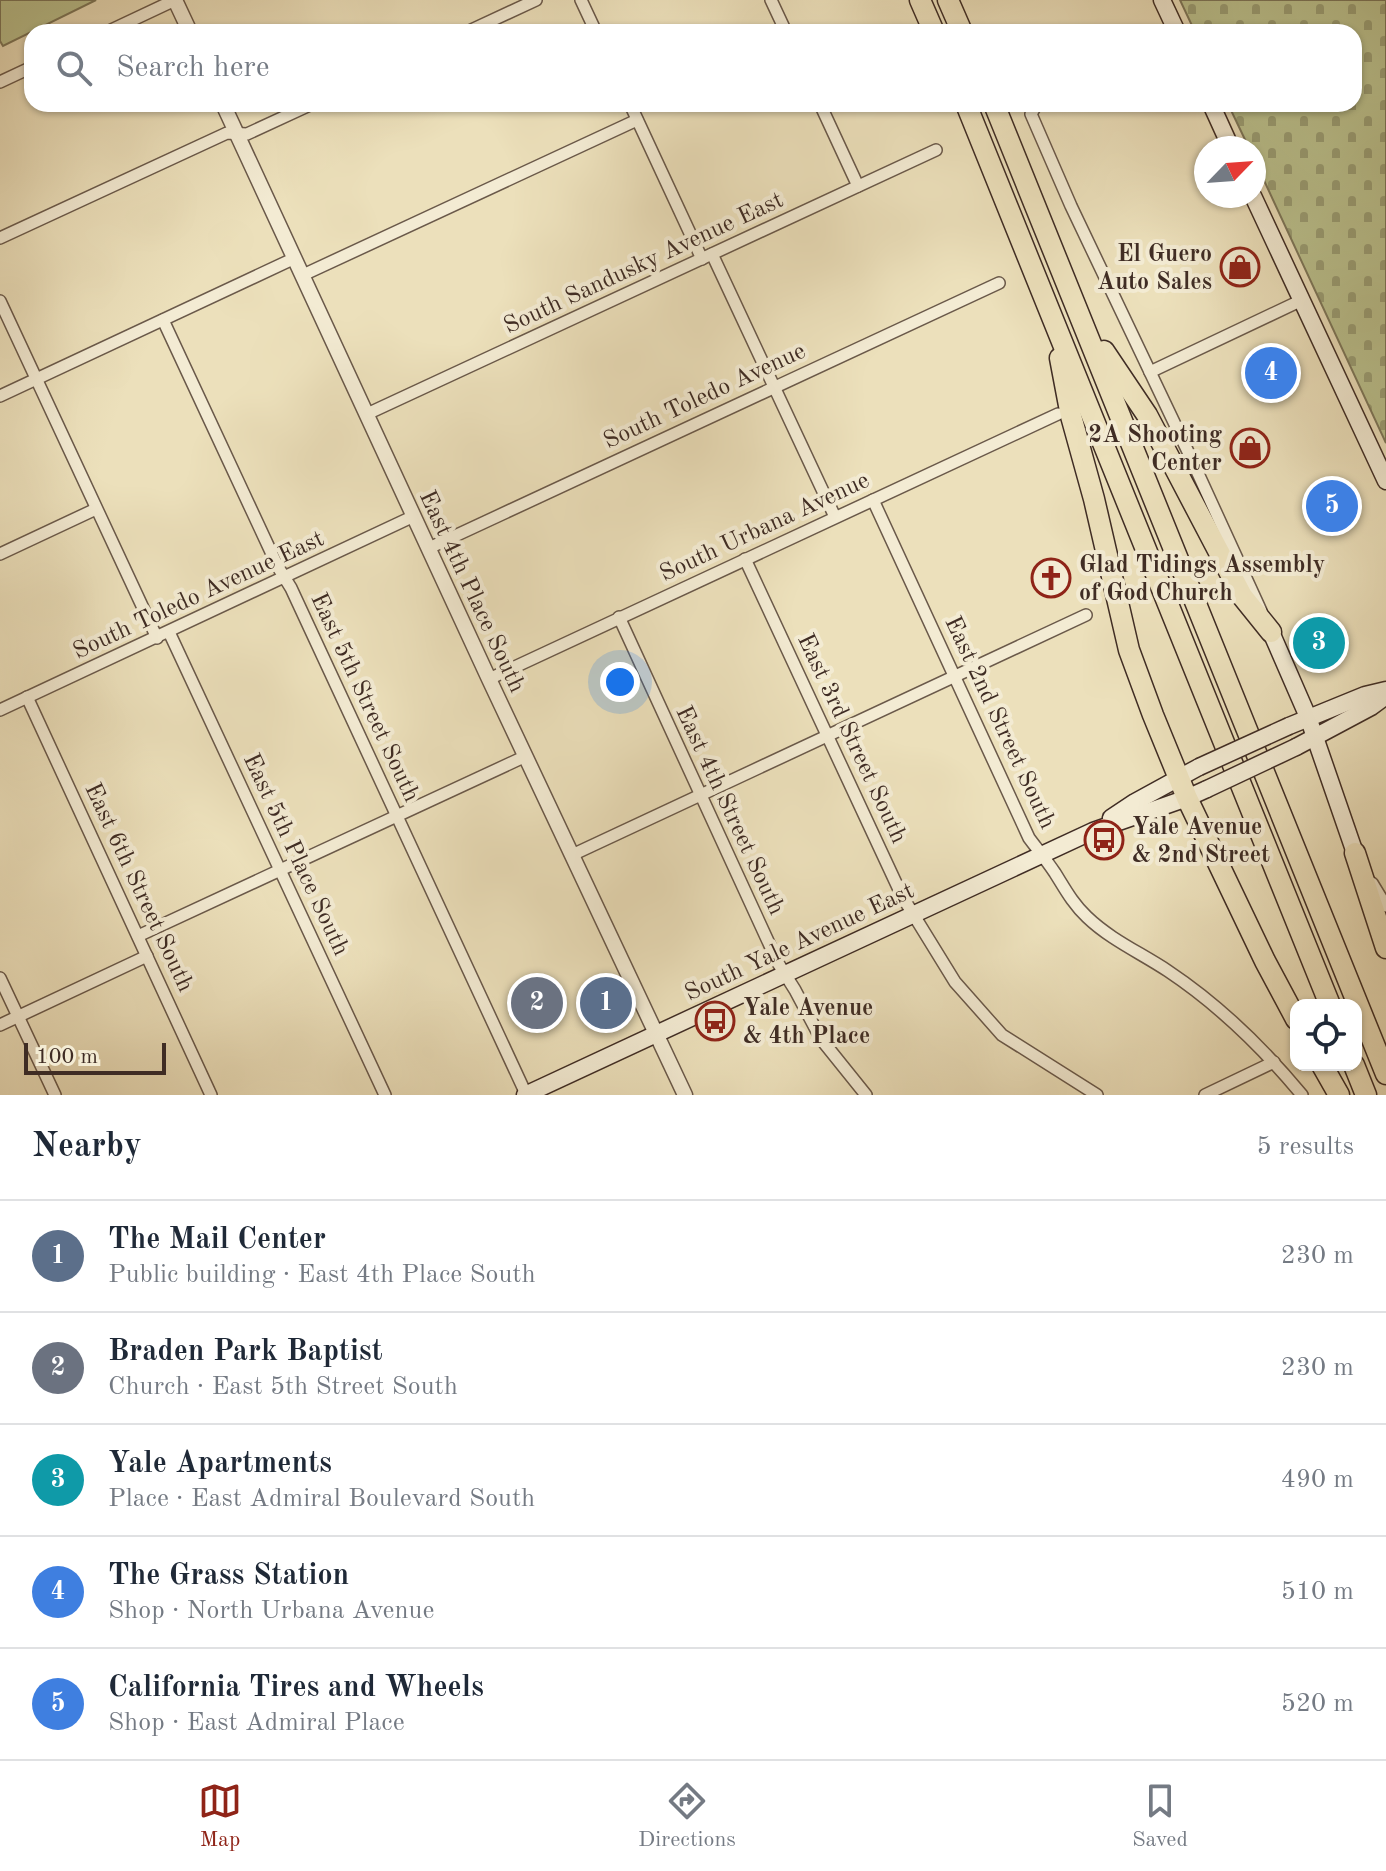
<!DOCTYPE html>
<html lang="en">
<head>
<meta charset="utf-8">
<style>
	:root { --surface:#fff; --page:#f2f2f3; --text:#1f2937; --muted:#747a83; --line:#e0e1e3; --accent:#8f2418 }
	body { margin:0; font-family:"Old Standard TT",serif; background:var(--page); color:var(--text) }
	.controls { position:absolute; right:24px; bottom:24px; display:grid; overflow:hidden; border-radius:16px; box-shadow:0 2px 6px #0004 }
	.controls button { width:72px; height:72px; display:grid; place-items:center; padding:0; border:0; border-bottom:2px solid var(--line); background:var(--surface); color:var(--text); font:40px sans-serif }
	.compass { position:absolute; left:1194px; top:136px; width:72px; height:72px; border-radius:50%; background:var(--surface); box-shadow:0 2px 6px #0004; rotate:65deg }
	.scale { position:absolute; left:24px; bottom:20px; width:142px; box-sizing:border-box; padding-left:8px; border:4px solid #3f2c24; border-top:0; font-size:22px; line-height:28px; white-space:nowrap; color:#3f2c24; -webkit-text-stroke:6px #f3ebd3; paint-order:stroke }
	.you { position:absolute; left:620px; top:682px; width:28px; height:28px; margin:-20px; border:6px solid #fff; border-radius:50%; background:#1a73e8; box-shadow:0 0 0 12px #1a73e833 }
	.badge { display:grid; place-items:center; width:52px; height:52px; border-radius:50%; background:var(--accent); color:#fff; font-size:26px; font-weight:700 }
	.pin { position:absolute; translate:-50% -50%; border:4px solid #fff; box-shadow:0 2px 8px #0006 }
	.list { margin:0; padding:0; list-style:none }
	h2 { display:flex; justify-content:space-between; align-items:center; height:104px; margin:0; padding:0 32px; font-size:34px }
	h2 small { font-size:26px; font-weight:400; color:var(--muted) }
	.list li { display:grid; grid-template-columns:52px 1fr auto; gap:24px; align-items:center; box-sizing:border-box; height:112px; padding:0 32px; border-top:2px solid var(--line) }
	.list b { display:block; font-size:30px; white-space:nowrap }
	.list p { margin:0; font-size:26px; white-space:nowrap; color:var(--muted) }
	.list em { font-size:26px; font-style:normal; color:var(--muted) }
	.icon { flex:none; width:44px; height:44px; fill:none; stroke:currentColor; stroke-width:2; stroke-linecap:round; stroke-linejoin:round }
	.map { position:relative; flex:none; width:1386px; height:1095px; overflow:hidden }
	.search { position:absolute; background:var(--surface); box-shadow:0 2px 6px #0004; left:24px; right:24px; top:24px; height:88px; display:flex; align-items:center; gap:20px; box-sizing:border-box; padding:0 28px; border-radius:24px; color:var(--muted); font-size:30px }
	.sheet { height:664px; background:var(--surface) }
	nav { display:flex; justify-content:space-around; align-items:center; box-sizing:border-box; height:112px; border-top:2px solid var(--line); background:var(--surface); font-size:22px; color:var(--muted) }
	nav a { display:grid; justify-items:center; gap:4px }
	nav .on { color:var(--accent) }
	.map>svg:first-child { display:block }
</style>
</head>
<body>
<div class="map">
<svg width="1386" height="1095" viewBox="0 0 1386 1095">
	<defs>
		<pattern id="cemetery-stones" width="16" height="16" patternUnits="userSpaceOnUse" patternTransform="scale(2)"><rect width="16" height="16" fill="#bac18e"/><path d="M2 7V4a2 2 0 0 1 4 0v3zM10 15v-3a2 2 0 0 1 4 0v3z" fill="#999d74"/></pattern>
	</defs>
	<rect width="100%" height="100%" fill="#ece0bb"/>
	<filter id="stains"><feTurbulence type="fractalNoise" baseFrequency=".0025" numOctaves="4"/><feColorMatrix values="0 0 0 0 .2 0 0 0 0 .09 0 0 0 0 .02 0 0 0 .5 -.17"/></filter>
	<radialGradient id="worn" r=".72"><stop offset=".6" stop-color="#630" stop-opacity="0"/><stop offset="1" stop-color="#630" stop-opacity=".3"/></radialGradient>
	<path fill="#bac18e" stroke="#7c7659" stroke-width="2" d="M0,0H96L3,46L0,41Z"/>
	<path fill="url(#cemetery-stones)" stroke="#7c7659" stroke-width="2" d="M1180,0H1386V443L1254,159V148H1249L1228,104H1354V32H1195Z"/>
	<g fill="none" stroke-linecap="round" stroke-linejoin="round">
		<defs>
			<g id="minor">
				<path d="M581,0L596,32"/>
				<path d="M771,0L786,32"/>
				<path d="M107,32L175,0"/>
				<path d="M467,32L536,0"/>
				<path d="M0,82L32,67"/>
				<path d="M630,104L702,259"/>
				<path d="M820,104L858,186"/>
				<path d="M1037,104L1031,114L1071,206L1191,458L1261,611"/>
				<path d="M0,238L227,133L247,134L312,104"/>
				<path d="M712,254L835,517"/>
				<path d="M303,275L637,120"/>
				<path d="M0,301L157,638"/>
				<path d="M163,320L278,567L291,588L526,1094"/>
				<path d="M1150,372L1302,300"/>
				<path d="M0,396L295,258"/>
				<path d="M367,414L936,150"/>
				<path d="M873,500L1029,838C1038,850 1047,861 1055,873C1065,889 1073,904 1087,917C1111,940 1141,953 1168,971C1219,1005 1263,1048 1302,1095"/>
				<path d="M429,548L999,283"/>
				<path d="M0,554L96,509"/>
				<path d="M745,559L902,896L955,982L1002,1035L1097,1095"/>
				<path d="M619,617L778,963L795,990L821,1039L866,1095"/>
				<path d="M169,632L385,1095"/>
				<path d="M489,679L1058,414"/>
				<path d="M27,697L211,1095"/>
				<path d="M0,710L414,516"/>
				<path d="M572,855L1086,615"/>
				<path d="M1372,883L1386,906"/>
				<path d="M138,936L526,756"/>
				<path d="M0,978L55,1095"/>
				<path d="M0,1025L147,956"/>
				<path d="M1205,1095L1274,1062"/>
			</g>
			<g id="tertiary">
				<path d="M175,0L190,32"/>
				<path d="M223,104L489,679L685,1095"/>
			</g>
			<g id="secondary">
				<path d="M1162,0L1177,32"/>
				<path d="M1211,104L1231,148"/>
				<path d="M1253,196L1386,481"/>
				<path d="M1271,632L1308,717L1355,853"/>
				<path d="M1289,726L1365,695L1386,690"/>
				<path d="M1296,747L1371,707L1386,696"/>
				<path d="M1111,818L1135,802L1199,767"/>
				<path d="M525,1095L1093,831L1187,798L1207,789"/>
			</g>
			<g id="motorway">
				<path d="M920,0L934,32"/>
				<path d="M948,0L962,32"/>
				<path d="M966,104L1330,1005"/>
				<path d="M994,104L1386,1074"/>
				<path d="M1104,351L1147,415L1242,596L1271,632"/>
				<path d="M1060,358L1071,416L1094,499L1129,650L1153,715L1187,798L1265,961L1296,1019"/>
				<path d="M1355,853L1386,948"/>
				<path d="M1322,1065L1339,1095"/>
				<path d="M1354,1065L1366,1095"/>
			</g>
		</defs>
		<use href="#minor" stroke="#6a594a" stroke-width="14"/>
		<use href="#tertiary" stroke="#6a594a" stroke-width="17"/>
		<use href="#secondary" stroke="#3f2c24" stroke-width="19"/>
		<use href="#motorway" stroke="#3f2c24" stroke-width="23"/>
		<use href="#minor" stroke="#f3ebd3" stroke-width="11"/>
		<use href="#tertiary" stroke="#f3ebd3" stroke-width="14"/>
		<use href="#secondary" stroke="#f3ebd3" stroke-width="16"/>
		<use href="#motorway" stroke="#ece0bb" stroke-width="20"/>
		<defs>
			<g id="secondary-bridge">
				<path d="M1199,767L1289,726"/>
				<path d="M1207,789L1296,747"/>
			</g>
		</defs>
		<use href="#secondary-bridge" stroke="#3f2c24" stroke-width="19" stroke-linecap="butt"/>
		<use href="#secondary-bridge" stroke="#f3ebd3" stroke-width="16"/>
	</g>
	<defs>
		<symbol id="shop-ring" viewBox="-11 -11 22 22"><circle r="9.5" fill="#f3ebd3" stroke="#8f2418" stroke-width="1.5"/><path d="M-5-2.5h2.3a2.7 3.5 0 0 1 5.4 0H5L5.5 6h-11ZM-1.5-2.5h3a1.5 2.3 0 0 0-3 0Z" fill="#8f2418"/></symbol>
		<symbol id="church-ring" viewBox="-11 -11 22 22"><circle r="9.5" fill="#f3ebd3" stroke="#8f2418" stroke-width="1.5"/><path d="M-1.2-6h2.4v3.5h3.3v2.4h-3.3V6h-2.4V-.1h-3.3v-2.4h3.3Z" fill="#8f2418"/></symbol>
		<symbol id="bus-ring" viewBox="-11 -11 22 22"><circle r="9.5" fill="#f3ebd3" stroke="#8f2418" stroke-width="1.5"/><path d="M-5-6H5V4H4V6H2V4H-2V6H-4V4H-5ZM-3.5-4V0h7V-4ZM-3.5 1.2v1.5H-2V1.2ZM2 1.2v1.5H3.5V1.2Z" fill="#8f2418"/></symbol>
	</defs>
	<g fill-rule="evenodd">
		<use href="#shop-ring" x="1218" y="245" width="44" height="44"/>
		<use href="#shop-ring" x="1228" y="426" width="44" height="44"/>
		<use href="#church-ring" x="1029" y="556" width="44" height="44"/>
		<use href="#bus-ring" x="1082" y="818" width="44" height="44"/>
		<use href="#bus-ring" x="693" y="999" width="44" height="44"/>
	</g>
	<g text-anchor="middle" stroke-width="8" stroke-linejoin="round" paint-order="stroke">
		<g font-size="24" font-weight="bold" fill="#3f2c24" stroke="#f3ebd3" text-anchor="start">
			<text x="1212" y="261" text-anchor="end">El Guero<tspan x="1212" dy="28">Auto Sales</tspan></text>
			<text x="1222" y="442" text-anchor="end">2A Shooting<tspan x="1222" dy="28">Center</tspan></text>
			<text x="1079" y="572">Glad Tidings Assembly<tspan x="1079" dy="28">of God Church</tspan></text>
			<text x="1132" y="834">Yale Avenue<tspan x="1132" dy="28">&amp; 2nd Street</tspan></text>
			<text x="743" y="1015">Yale Avenue<tspan x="743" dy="28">&amp; 4th Place</tspan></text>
		</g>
		<g font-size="24" fill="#3f2c24" stroke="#f3ebd3">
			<text transform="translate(643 262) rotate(-25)" y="8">South Sandusky Avenue East</text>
			<text transform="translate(704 395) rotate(-25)" y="8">South Toledo Avenue</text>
			<text transform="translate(764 526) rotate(-25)" y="8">South Urbana Avenue</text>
			<text transform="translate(473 591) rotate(65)" y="8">East 4th Place South</text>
			<text transform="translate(198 594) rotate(-25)" y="8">South Toledo Avenue East</text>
			<text transform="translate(366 697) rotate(65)" y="8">East 5th Street South</text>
			<text transform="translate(1001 722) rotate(65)" y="8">East 2nd Street South</text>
			<text transform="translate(853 738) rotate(65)" y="8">East 3rd Street South</text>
			<text transform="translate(731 810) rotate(65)" y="8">East 4th Street South</text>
			<text transform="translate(297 854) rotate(65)" y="8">East 5th Place South</text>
			<text transform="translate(140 887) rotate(65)" y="8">East 6th Street South</text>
			<text transform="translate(799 941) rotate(-25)" y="8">South Yale Avenue East</text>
		</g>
	</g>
	<rect width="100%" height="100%" filter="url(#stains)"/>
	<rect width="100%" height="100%" fill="url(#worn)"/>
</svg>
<div class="controls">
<button><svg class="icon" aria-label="locate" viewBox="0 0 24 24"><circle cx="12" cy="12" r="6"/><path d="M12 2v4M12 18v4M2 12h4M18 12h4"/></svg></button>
</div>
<svg class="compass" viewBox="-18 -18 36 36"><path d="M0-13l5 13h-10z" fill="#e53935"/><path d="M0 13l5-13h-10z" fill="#747a83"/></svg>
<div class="scale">100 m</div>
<div class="you"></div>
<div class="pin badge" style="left:606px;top:1003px;background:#5c6f8a">1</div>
<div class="pin badge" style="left:537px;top:1003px;background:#6b7280">2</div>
<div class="pin badge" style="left:1319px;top:643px;background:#0f9aa8">3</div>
<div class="pin badge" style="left:1271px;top:373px;background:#3f7fe0">4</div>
<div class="pin badge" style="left:1332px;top:506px;background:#3f7fe0">5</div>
<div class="search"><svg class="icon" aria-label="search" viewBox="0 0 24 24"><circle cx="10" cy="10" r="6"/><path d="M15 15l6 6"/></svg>Search here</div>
</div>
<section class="sheet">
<h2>Nearby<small>5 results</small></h2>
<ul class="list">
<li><span class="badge" style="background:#5c6f8a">1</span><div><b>The Mail Center</b><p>Public building · East 4th Place South</p></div><em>230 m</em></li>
<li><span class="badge" style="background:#6b7280">2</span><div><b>Braden Park Baptist</b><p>Church · East 5th Street South</p></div><em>230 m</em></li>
<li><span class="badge" style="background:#0f9aa8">3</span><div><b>Yale Apartments</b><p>Place · East Admiral Boulevard South</p></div><em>490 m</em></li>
<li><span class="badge" style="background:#3f7fe0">4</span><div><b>The Grass Station</b><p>Shop · North Urbana Avenue</p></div><em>510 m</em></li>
<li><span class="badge" style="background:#3f7fe0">5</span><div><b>California Tires and Wheels</b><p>Shop · East Admiral Place</p></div><em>520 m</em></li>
</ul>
</section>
<nav>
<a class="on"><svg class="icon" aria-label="map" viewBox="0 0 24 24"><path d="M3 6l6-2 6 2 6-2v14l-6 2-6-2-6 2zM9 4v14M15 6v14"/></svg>Map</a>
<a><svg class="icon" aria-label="directions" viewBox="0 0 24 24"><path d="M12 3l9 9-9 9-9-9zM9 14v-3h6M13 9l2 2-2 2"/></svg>Directions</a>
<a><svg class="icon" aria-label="saved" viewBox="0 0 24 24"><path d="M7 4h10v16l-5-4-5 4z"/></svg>Saved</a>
</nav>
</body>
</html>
